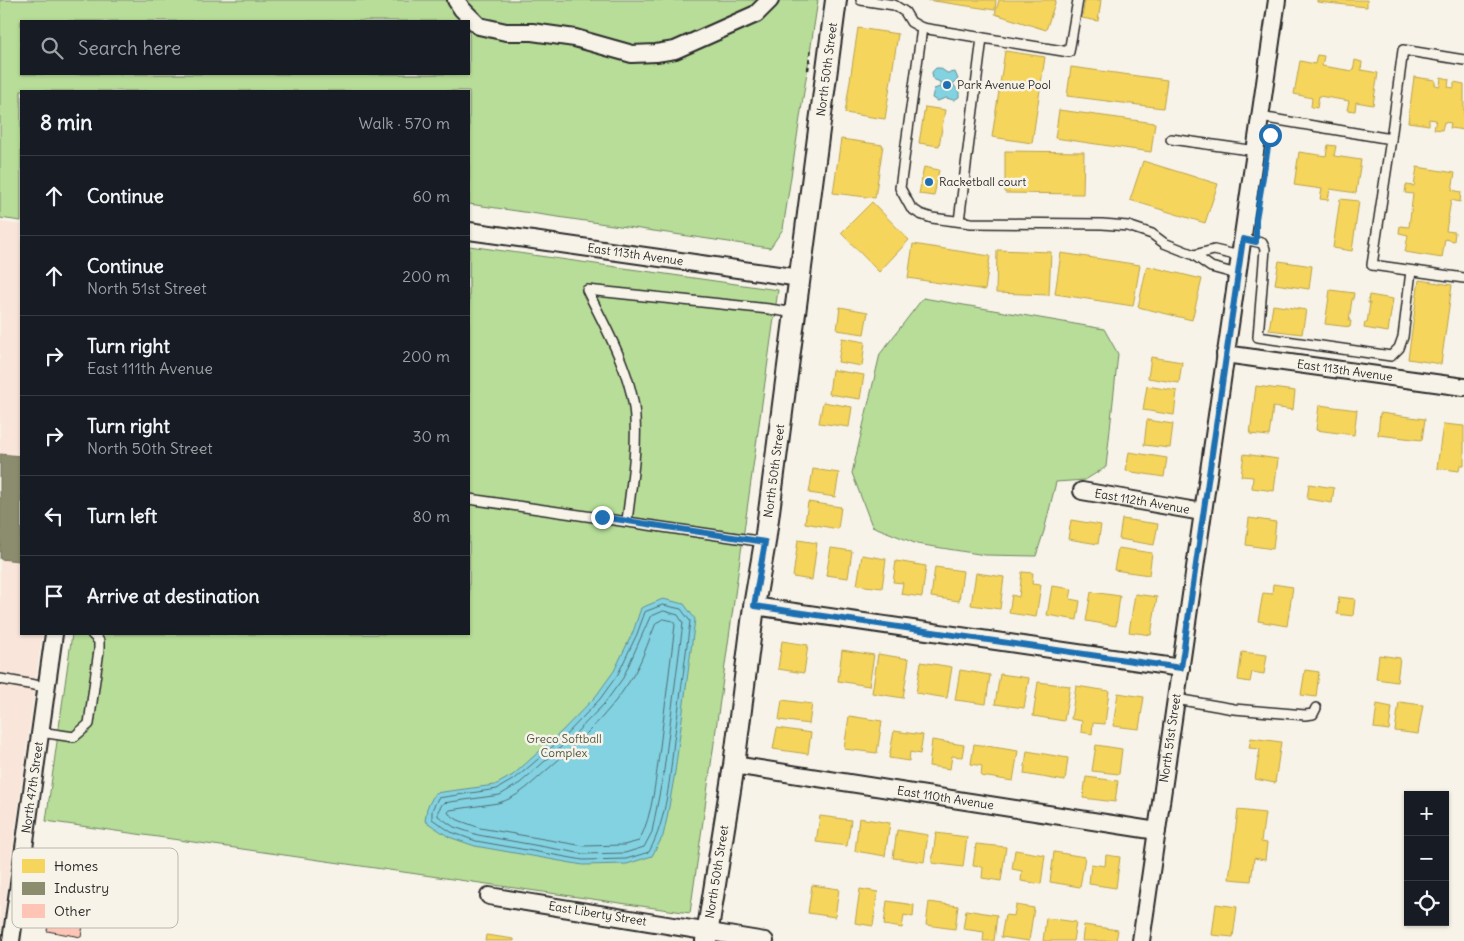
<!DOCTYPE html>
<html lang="en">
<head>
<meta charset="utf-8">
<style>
	:root { --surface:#171b24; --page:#242831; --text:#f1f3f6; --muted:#9ea1a6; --line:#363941 }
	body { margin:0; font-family:Delius,sans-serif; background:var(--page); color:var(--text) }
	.controls { position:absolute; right:15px; bottom:15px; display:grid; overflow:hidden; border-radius:0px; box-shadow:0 1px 4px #0004 }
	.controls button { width:45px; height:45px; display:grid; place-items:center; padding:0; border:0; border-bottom:1px solid var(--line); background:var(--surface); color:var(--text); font:25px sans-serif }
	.stop { position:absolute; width:15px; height:15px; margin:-11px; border:4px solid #1f6fb2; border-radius:50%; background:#fff }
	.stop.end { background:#1f6fb2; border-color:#fff; box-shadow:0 1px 5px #0008 }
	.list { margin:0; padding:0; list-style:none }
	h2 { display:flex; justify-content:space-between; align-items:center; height:65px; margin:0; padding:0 20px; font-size:21px }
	h2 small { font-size:16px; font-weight:400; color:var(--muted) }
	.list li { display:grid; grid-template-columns:32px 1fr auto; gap:15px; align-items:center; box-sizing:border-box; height:80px; padding:0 20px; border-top:1px solid var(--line) }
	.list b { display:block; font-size:19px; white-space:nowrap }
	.list p { margin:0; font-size:16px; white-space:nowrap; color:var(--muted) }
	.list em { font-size:16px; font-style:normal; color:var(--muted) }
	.icon { flex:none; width:28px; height:28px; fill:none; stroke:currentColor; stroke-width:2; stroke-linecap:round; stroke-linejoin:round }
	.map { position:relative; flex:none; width:1464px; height:941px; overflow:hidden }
	.search { position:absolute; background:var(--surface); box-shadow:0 1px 4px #0004; left:20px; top:20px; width:450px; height:55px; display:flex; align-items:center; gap:12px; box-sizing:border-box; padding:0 18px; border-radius:0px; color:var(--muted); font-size:19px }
	.panel { position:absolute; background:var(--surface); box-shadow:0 1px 4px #0004; left:20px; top:90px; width:450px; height:545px; border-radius:0px }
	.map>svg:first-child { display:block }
</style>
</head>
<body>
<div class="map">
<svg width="1464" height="941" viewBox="0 0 1464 941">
	<rect width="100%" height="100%" fill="#f7f3e8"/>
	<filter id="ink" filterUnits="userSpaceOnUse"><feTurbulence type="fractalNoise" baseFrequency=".02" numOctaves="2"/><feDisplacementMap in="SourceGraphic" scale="10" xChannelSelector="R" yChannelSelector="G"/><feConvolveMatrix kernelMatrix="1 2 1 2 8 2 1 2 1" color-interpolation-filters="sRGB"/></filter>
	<g filter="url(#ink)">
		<path fill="#f9e5d9" d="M0,222L21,225V634H42L0,941Z"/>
		<g fill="#b7dd98" stroke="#718462" fill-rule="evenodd">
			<path d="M0,0H818L783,229L770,248L469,204V91H21V221L0,218ZM21,21H469V74H21Z"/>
			<path d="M469,246L778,290L690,913L46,821L72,634H469Z"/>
			<path d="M923,298L1104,329L1118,354L1106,467L1085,480L1056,482L1044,531L1036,556L985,555L917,544L872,526L852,473L880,354Z"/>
		</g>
		<g fill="#83d2e1" stroke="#608f98">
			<path d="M936,68H940L947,73L955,72L958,79L953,84L959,92V97L954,100L946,98L937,101L932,98L934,89L940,87V82L933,79L932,72Z"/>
			<path d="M663,599L684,604L695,619L675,772L667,818L663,836L652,856L627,864L583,865L475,846L449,837L425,821L427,808L435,793L495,785L513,775L561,732L596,696L614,671L633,632L641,608Z"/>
		</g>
		<g fill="#f6d55c" stroke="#b9a24d">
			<path d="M927,0H996L995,10Z"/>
			<path d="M999,0H1056L1046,30L995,14Z"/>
			<path d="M1085,0H1101L1098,21L1082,18Z"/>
			<path d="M1317,0H1367V7L1317,2Z"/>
			<path d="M858,28L898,34L885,119L845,113Z"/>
			<path d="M1005,51L1045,57L1032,143L992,137Z"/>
			<path d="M1317,55L1324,56L1322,66L1353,71L1355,60L1362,62L1361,70L1378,73L1373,105L1356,102L1355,111L1347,110L1349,101L1319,96L1317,108L1311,107L1312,98L1294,94L1300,61L1315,64Z"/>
			<path d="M1071,67L1167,80L1163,108L1067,96Z"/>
			<path d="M1414,77L1435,80V85L1440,86L1441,77L1449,79L1448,87L1454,88V82L1464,84V130L1450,128L1451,123L1444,122L1442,130L1434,129L1436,120L1429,119V125L1408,122Z"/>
			<path d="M925,107L945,110L939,146L919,143Z"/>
			<path d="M1059,110L1155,123L1151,152L1055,138Z"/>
			<path d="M841,139L883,145L875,198L833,193Z"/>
			<path d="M1328,145L1336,146L1334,156L1361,160L1356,193L1330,189L1328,200L1320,199L1322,189L1294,185L1299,152L1326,156Z"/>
			<path d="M1005,151L1084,152L1083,194L1005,193Z"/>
			<path d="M1143,161L1218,184L1205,223L1130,200Z"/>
			<path d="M924,167L939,170L934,196L919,194Z"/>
			<path d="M1417,167L1455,173L1452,190L1461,192L1460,202L1451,200L1446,231L1455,232L1454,241L1445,239L1442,258L1405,252L1408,235L1399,233L1400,226L1409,227L1413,194L1405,193L1406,185L1414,186Z"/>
			<path d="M1340,199L1359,201L1352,251L1333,248Z"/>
			<path d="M872,202L909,240L879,272L841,233Z"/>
			<path d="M913,244L990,256L985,290L908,278Z"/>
			<path d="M997,250L1051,252L1049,295L996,293Z"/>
			<path d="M1061,253L1140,265L1133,306L1055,294Z"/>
			<path d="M1279,261L1312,266L1309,289L1275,284Z"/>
			<path d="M1147,266L1202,279L1192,320L1138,307Z"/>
			<path d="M1419,280L1452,285L1441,364L1408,359Z"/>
			<path d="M1330,290L1354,293L1353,299H1352L1349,321H1351L1350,327L1325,324Z"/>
			<path d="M1369,295L1393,299L1388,332L1364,328L1365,322L1367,323L1370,303H1368Z"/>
			<path d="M1273,305L1306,310L1302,334L1269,330Z"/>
			<path d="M840,307L868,312L864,334L837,330Z"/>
			<path d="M842,338L865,342L862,366L838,362Z"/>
			<path d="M1151,357L1182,362L1179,383L1148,378Z"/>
			<path d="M832,370L864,375L860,399L829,394Z"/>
			<path d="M1147,386L1177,391L1174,415L1143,410Z"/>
			<path d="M1256,386L1295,391L1293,410L1273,407L1269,436L1250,434Z"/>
			<path d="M823,402L852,407L849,427L819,423Z"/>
			<path d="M1319,405L1357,410L1354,435L1316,430Z"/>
			<path d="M1380,413L1425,419L1422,440L1378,435Z"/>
			<path d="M1147,420L1173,424L1170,448L1144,445Z"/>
			<path d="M1443,424L1464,426V465H1460L1459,471L1437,468Z"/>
			<path d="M1129,452L1167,458L1164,477L1126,471Z"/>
			<path d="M1244,454L1278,459L1274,491L1252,488L1253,477L1241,476Z"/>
			<path d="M813,469L839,473L835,497L809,493Z"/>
			<path d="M1309,484L1334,488L1332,503L1307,499Z"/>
			<path d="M808,502L841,507L838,529L805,523Z"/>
			<path d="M1249,518L1276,522L1273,549L1246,545Z"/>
			<path d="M1122,519L1158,524L1154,545L1119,539Z"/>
			<path d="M1071,520L1101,525L1098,544L1068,539Z"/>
			<path d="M798,540L817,543L812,580L793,577Z"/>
			<path d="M831,548L852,551L848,578L826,575Z"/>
			<path d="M1118,548L1152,553L1149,575L1114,570Z"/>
			<path d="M862,555L886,559L882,588L857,585Z"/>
			<path d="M896,561L926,566L922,597L901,594L903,583L893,582Z"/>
			<path d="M935,567L963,571L959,601L931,597Z"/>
			<path d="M1022,572L1033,573L1032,584L1041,585L1036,617L1009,613L1012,595L1019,597Z"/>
			<path d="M976,573L1004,577L1000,609L971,605Z"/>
			<path d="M1273,584L1293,587L1287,626L1258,621L1263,593L1272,594Z"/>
			<path d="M1052,586L1072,589L1070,599L1080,601L1077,620L1047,615Z"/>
			<path d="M1091,592L1120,596L1116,626L1086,621Z"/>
			<path d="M1135,594L1157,597L1151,635L1129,632Z"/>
			<path d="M1339,597L1355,599L1353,616L1337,614Z"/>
			<path d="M782,641L808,645L804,673L778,669Z"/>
			<path d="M842,650L874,655L869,686L838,681Z"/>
			<path d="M1242,652L1267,655L1264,674L1252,672L1250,682L1238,680Z"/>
			<path d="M878,654L909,659L903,698L872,693Z"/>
			<path d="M1379,655L1400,658L1397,682L1376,679Z"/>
			<path d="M921,662L952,667L947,698L916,693Z"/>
			<path d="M960,670L990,675L986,704L955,700Z"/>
			<path d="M1305,670L1319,672L1316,697L1301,695Z"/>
			<path d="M1000,674L1029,678L1024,708L995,704Z"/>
			<path d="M1038,682L1070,686L1064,721L1033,716Z"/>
			<path d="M1076,686L1109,691L1105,724L1093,723L1092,734L1081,732L1082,721L1071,719Z"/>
			<path d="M1118,693L1144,697L1139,729L1113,726Z"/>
			<path d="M782,700L812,704L809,724L779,720Z"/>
			<path d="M1399,702L1423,705L1418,734L1395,731Z"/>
			<path d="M1377,704L1392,707L1389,730L1374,728Z"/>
			<path d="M849,716L882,721L877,753L844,749Z"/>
			<path d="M777,728L811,733L808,754L773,749Z"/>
			<path d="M894,731L923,735L920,754L910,752L909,761L889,758Z"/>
			<path d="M1251,738L1281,742L1275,783L1255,779L1260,749L1249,748Z"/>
			<path d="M932,740L964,745L962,757L952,756L950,769L929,766Z"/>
			<path d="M974,744L1018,751L1013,781L981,776L982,766L971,764Z"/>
			<path d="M1096,745L1122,749L1119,774L1092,771Z"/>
			<path d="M1027,751L1068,758L1065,781L1024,774Z"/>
			<path d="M1086,777L1118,781L1115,802L1083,798Z"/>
			<path d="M1238,810L1265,813L1261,842L1267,843L1265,860L1254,858L1251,881L1229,879Z"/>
			<path d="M820,816L851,820L847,846L816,842Z"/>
			<path d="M859,818L890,823L885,856L855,851Z"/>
			<path d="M897,830L928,835L924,862L893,858Z"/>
			<path d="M936,833L967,837L963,867L932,863Z"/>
			<path d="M976,844L1006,847L1001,881L982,878L983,867L973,866Z"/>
			<path d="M1015,850L1045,855L1041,884L1021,881L1022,871L1012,869Z"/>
			<path d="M1054,852L1085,857L1080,887L1050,882Z"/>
			<path d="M1106,855L1120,857L1116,888L1089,884L1091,864L1105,866Z"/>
			<path d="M812,885L839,889L835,917L808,913Z"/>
			<path d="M860,889L878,892L873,926L855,923Z"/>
			<path d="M887,901L914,905L913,917L904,915L902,928L884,925Z"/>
			<path d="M929,902L958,906L955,929L926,925Z"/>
			<path d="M1216,904L1237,907L1233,937L1212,935Z"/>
			<path d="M1016,905L1034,908L1029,941L1001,937L1005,915L1014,916Z"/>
			<path d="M966,910L997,915L994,941H983L984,932L963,929Z"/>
			<path d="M1046,918L1076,922L1073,941H1043Z"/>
			<path d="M1084,925L1118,930L1116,941H1082Z"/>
			<path d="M486,935L514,939V941H485Z"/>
		</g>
		<path fill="#8c8c6e" stroke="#6f6f5a" d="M0,454L21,456V545L19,561L0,559Z"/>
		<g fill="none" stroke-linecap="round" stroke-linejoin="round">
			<g stroke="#4e6e74" stroke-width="1">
				<path d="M663,605L681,609L690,621C685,661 680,700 674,740C670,777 667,819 649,852L626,859L583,860L476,841L451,832L432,819V810L438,798L497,789L516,778L565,736L600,699L618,674L637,634L645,612Z"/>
				<path d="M664,611L678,615L683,623L664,770L652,832L644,847L625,853L584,854L478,835L454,827L438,816V811L443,803L500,795L520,783L569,740L604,704L623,678L650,617Z"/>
				<path d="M664,619L673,621L675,625C670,666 665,706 660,747C656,776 653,815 639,841L624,845L584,846L480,828L458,820L449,814L448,812L450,810L498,803C518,798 533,782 548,769C578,743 608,715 629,682C641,665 648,642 656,623Z"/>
			</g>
		</g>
		<path fill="#fec4b6" stroke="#2b2b2b" d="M52,902L86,908L81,937L47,931Z"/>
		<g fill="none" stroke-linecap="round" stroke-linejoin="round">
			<defs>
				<g id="service">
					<path d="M861,0L894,5L905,12L911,22L922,28L1069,52L1078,0"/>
					<path d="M922,28L900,188L911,208L920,214L932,218L971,223L1102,224L1128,226L1152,234L1164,243L1194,255L1211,267L1237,274"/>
					<path d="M1260,117L1391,139L1372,265L1464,278"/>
					<path d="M1171,139L1256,151"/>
					<path d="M1391,139L1403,50L1464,60"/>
					<path d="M959,221L982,38"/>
					<path d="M1243,239L1262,243L1265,249L1258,337L1391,356L1399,348L1403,337L1411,271"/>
					<path d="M1194,255L1214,250L1240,256"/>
					<path d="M469,499L765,542"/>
					<path d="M627,521C631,487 637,453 635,418C633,376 606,328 587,290L769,309L795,313"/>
					<path d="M0,679L46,687"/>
					<path d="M1176,699L1234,709L1305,715L1313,714L1316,708"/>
					<path d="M40,732L74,737L89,724L99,650V641L92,634"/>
				</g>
				<g id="minor">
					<path d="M456,0L462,9L479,26L506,32H532L575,38L632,54L656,53L675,50L756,14L770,0"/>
					<path id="s1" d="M469,231L800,278"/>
					<path id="s2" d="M1225,354L1464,387"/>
					<path id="s3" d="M1082,491L1202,512"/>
					<path d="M754,606L1181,668"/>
					<path id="s4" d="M734,765L1157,831"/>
					<path id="s5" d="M489,896L765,941"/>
					<path id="s6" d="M11,941L54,634"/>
					<path id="s7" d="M1141,941L1277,0"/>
				</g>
				<g id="tertiary">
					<path id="s8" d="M706,941L734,765L754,606L765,542L836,0"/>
				</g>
			</defs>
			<use href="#service" stroke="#2b2b2b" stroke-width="12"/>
			<use href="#minor" stroke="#2b2b2b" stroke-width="20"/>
			<use href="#tertiary" stroke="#2b2b2b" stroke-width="24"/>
			<path stroke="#2b2b2b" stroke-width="2.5" stroke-dasharray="4 4" stroke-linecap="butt" d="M808,70L811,48"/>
			<use href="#service" stroke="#f7f3e8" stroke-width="9"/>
			<use href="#minor" stroke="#f7f3e8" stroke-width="16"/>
			<use href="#tertiary" stroke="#f7f3e8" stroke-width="20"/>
		</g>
	</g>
	<g fill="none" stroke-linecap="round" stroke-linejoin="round" filter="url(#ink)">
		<path stroke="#1f6fb2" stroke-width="6" d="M602,517L765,542L754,606L1181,668L1243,239L1256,242V219L1270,135"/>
	</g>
	<g fill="#1f6fb2" stroke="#f7f3e8" stroke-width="2">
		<circle cx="947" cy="85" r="5"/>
		<circle cx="929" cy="182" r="5"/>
	</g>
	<g text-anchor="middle" stroke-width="5" stroke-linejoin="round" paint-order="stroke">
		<g font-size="12" fill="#2b2b2b" stroke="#f7f3e8">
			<text dy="4" stroke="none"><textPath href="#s8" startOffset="880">North 50th Street</textPath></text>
			<text dy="4" stroke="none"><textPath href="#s1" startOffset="168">East 113th Avenue</textPath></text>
			<text dy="4" stroke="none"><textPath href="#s2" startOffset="121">East 113th Avenue</textPath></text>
			<text dy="4" stroke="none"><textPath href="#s8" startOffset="475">North 50th Street</textPath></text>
			<text dy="4" stroke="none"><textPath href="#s3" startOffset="61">East 112th Avenue</textPath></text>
			<text dy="4" stroke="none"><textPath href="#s7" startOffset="205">North 51st Street</textPath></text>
			<text dy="4" stroke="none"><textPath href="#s6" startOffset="155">North 47th Street</textPath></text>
			<text dy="4" stroke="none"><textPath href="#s4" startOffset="214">East 110th Avenue</textPath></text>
			<text dy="4" stroke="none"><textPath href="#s8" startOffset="70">North 50th Street</textPath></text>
			<text dy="4" stroke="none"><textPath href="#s5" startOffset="110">East Liberty Street</textPath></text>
		</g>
		<g font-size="12" fill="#2b2b2b" stroke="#f7f3e8" text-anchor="start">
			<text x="957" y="89">Park Avenue Pool</text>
			<text x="939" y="186">Racketball court</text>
		</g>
		<g font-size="12" fill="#4e5846" stroke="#f7f3e8">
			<text x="564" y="743">Greco Softball<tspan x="564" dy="14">Complex</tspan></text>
		</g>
	</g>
	<rect x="12" y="848" width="166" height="80" rx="8" fill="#f7f3e8" stroke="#bab7af" stroke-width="1"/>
	<rect x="22" y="859" width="23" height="14" fill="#f6d55c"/>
	<rect x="22" y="882" width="23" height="13" fill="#8c8c6e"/>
	<rect x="22" y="904" width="23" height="14" fill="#fec4b6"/>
	<g font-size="14" fill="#2b2b2b">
		<text x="54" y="871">Homes</text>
		<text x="54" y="893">Industry</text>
		<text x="54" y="916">Other</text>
	</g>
</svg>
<div class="controls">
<button>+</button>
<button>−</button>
<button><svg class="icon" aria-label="locate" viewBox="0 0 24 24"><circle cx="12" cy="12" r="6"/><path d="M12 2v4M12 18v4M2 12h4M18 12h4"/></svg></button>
</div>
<div class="stop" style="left:1270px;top:135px"></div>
<div class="stop end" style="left:602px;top:517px"></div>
<div class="search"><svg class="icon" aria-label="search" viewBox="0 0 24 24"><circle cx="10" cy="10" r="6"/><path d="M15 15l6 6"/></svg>Search here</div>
<section class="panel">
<h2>8 min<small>Walk · 570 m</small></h2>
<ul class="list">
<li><svg class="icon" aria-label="ahead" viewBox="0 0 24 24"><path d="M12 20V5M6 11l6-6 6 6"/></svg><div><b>Continue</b></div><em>60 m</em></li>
<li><svg class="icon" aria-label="ahead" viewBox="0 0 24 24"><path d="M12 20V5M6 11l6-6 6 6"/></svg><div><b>Continue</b><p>North 51st Street</p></div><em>200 m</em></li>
<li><svg class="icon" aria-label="right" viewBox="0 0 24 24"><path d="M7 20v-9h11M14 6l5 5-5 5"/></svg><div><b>Turn right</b><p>East 111th Avenue</p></div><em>200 m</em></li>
<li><svg class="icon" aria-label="right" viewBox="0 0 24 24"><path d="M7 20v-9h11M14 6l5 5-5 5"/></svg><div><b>Turn right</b><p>North 50th Street</p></div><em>30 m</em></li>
<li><svg class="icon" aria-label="left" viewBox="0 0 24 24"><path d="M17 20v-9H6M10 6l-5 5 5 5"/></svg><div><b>Turn left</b></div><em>80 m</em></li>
<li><svg class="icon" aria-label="arrive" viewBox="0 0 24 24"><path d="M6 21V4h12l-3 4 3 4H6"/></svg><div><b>Arrive at destination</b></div></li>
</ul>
</section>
</div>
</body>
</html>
